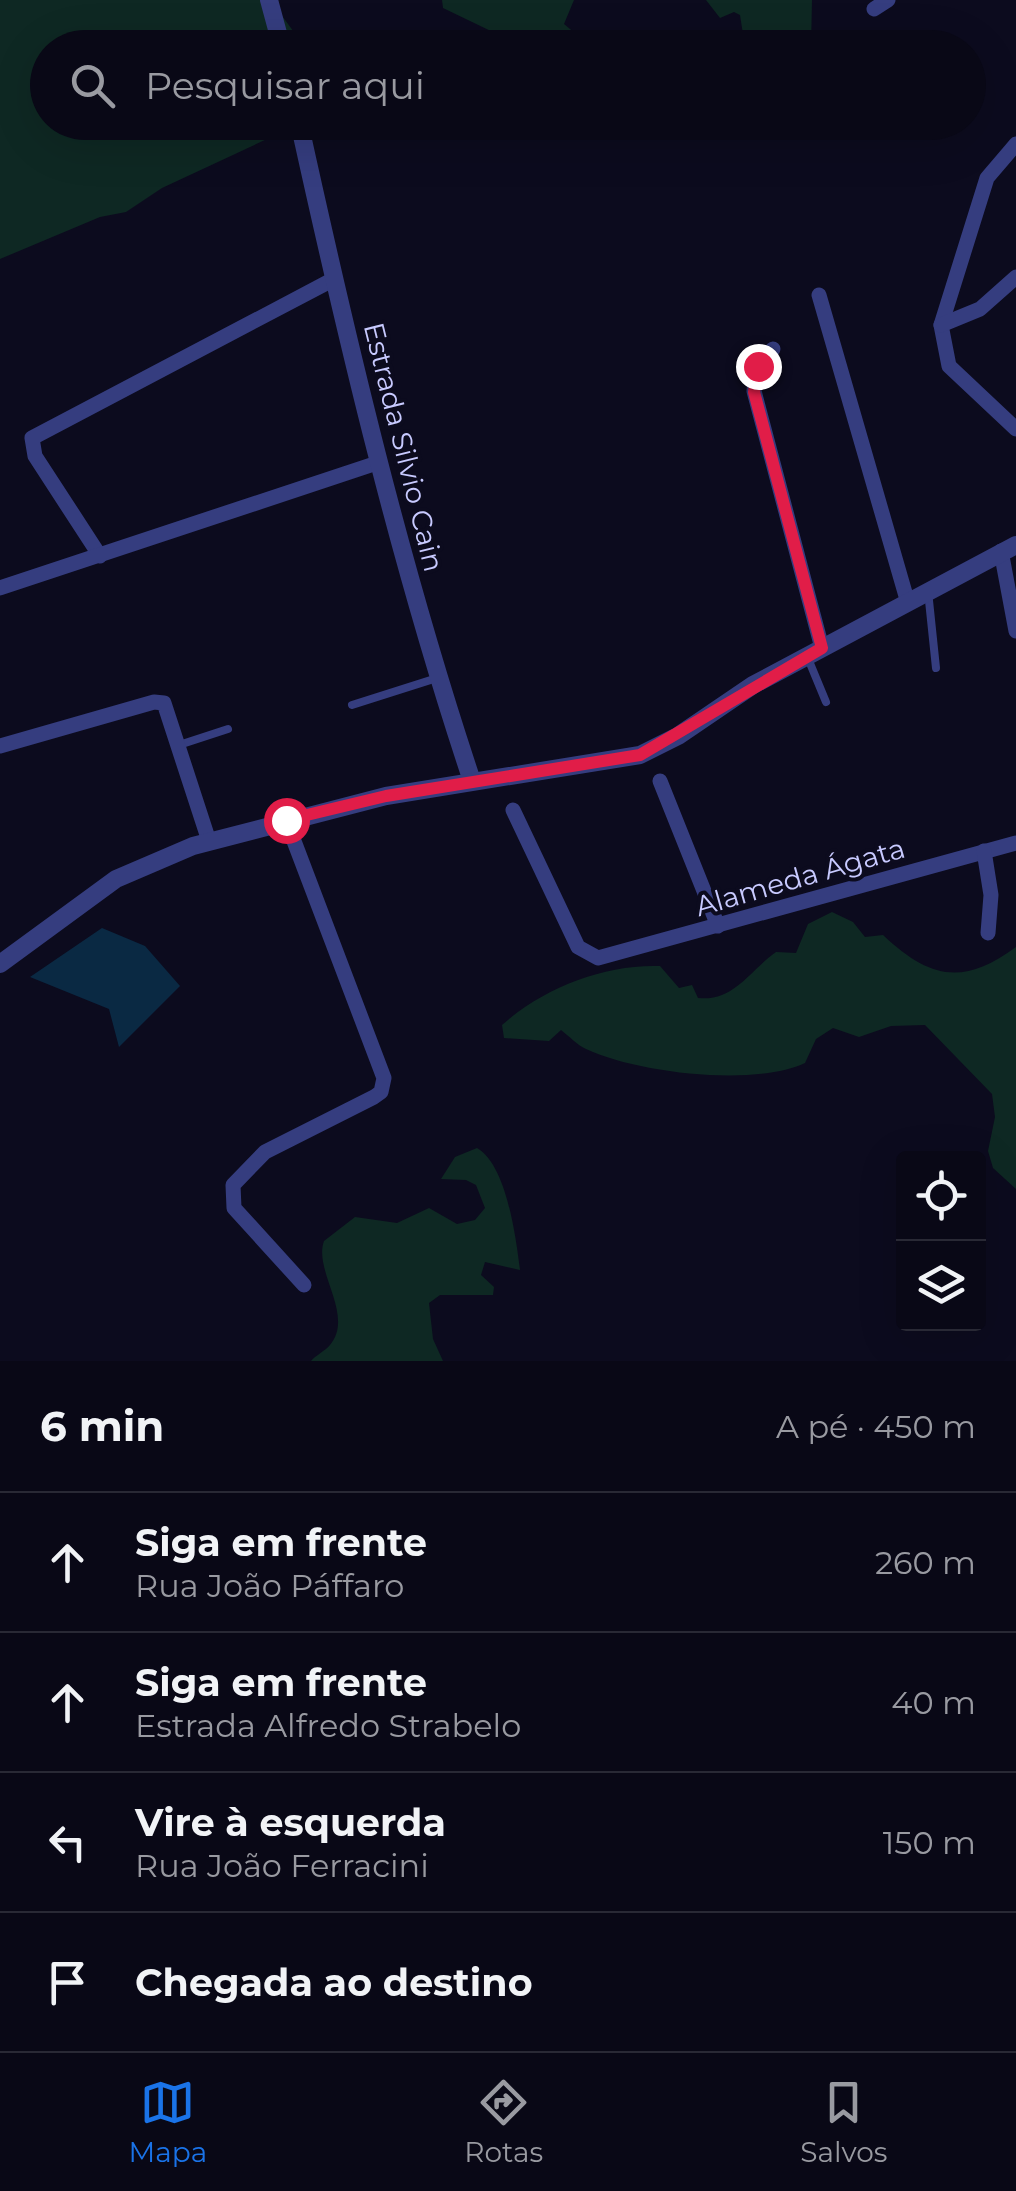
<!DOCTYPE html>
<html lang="pt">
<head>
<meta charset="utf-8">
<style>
	:root { --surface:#090816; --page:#12111f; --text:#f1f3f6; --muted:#999aa1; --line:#292935; --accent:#1a73e8 }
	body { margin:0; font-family:Montserrat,sans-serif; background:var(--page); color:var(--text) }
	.controls { position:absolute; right:30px; bottom:30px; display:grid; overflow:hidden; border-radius:10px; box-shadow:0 10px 40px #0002 }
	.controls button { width:90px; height:90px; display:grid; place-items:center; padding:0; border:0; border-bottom:2px solid var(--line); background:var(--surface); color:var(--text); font:50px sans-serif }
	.stop { position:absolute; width:30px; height:30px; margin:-22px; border:8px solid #e11d48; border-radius:50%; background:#fff }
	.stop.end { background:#e11d48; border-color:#fff; box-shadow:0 2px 10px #0008 }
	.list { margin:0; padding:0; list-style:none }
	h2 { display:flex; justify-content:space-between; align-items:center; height:130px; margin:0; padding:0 40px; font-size:42px }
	h2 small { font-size:32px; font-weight:400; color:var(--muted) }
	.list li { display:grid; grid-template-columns:65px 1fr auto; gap:30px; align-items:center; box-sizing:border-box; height:140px; padding:0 40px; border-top:2px solid var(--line) }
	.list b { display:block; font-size:38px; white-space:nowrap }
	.list p { margin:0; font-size:32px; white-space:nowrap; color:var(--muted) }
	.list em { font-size:32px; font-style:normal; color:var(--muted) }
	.icon { flex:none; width:55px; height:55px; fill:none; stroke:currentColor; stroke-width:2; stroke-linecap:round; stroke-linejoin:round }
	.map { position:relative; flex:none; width:1016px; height:1361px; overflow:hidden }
	.search { position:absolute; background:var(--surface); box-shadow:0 10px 40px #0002; left:30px; right:30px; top:30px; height:110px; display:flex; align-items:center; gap:25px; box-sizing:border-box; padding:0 35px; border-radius:55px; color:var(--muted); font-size:38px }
	.sheet { height:690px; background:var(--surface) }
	nav { display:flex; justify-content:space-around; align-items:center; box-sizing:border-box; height:140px; border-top:2px solid var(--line); background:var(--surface); font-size:28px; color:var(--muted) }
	nav a { display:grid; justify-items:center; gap:5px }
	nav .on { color:var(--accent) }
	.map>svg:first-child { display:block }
</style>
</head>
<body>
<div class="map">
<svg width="1016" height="1361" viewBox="0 0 1016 1361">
	<rect width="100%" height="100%" fill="#0c0b1e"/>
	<g fill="#0e2823">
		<path d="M0,0H277L280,13L299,39L297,47L48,48V122L291,123L280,133L162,188L126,212L100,217L0,259Z"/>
		<path d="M442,0H574L564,24L576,34L573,46L585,47H524L443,8Z"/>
		<path d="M706,0H812L811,47H745L740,15L734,12L720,18Z"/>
		<path d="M832,912L853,922L865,937L883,935C930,979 963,986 1016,947V1189L993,1168L988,1151L995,1117L992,1094L925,1025L891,1026L859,1037L833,1028L816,1039L805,1063C754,1087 637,1073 586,1049C577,1045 569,1036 561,1030L549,1041L504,1038L502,1025C543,988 604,964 660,966L679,988L692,985L698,998C734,1002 750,970 776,952L796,953L808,924Z"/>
		<path d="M477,1148C507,1165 516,1239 520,1270L485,1262L481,1275L494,1287L493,1295H440L429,1303L433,1339L443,1361H311C316,1355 325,1351 330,1345C355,1315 313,1271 324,1241L355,1217L397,1223L429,1208L457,1224L475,1220L485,1208L476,1185L466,1180L441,1179L455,1157Z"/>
	</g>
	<path fill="#0a2943" d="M102,928L145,946L180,986L119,1047L109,1009L30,977Z"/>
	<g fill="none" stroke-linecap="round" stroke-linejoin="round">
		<g stroke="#353d7f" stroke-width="8">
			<path d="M928,591L936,668"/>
			<path d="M807,656L826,702"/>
			<path d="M352,705L437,678"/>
			<path d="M179,745L228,729"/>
		</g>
		<g stroke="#353d7f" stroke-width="15">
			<path d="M874,9L888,0"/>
			<path d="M1016,144L987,178L941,325L949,366L1016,429"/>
			<path d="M819,295L908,603"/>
			<path d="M941,325L980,309L1016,277"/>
			<path d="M773,349L757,366L754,391L822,648"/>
			<path d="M1001,551L1016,631"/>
			<path d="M100,556L35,456L32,438L334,279"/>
			<path d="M0,588L377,463"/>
			<path d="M0,746L154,702L164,703L209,841"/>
			<path d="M660,781L718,926"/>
			<path d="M513,810L578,947L598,958L1016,843"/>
			<path d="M286,820L384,1078L381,1092L374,1097L265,1152L233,1185L234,1208L304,1285"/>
			<path d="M984,851L991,895L988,933"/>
		</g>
		<g stroke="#353d7f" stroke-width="18">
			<path d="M269,0L282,48"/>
			<path d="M299,122C348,345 400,565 472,781"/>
			<path d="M0,964L116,879L193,846L386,796L640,755L678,736L753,685L1016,545"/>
		</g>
	</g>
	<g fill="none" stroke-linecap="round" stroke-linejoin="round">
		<path stroke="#e11d48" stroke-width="12" d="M286,820L386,796L640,755L822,648L754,392L758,366"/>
	</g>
	<g text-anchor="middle" stroke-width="8" stroke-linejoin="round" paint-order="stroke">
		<g font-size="28" fill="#c8caff" stroke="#0c0b1e">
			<text transform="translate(404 447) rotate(76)" y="10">Estrada Silvio Cain</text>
			<text transform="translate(800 877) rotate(-16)" y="10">Alameda Ágata</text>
		</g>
	</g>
</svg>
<div class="controls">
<button><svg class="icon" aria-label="locate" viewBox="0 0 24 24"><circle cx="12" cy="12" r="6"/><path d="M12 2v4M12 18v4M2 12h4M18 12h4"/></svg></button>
<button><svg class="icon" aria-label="layers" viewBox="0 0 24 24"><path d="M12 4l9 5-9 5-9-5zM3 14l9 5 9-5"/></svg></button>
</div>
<div class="stop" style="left:286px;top:820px"></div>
<div class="stop end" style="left:758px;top:366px"></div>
<div class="search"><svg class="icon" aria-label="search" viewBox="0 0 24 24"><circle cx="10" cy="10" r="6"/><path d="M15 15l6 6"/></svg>Pesquisar aqui</div>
</div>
<section class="sheet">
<h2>6 min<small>A pé · 450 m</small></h2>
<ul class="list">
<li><svg class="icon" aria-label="ahead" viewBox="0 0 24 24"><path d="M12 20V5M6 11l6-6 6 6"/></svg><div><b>Siga em frente</b><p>Rua João Páffaro</p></div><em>260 m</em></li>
<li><svg class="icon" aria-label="ahead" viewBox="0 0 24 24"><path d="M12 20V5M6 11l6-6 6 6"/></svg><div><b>Siga em frente</b><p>Estrada Alfredo Strabelo</p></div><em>40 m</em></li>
<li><svg class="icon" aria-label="left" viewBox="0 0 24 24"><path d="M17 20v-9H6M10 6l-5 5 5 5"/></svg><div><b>Vire à esquerda</b><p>Rua João Ferracini</p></div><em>150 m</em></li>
<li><svg class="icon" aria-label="arrive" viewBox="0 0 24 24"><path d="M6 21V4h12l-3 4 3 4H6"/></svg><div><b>Chegada ao destino</b></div></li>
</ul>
</section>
<nav>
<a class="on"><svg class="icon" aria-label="map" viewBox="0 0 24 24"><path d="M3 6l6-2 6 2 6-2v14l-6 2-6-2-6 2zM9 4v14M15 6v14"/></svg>Mapa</a>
<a><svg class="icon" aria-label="directions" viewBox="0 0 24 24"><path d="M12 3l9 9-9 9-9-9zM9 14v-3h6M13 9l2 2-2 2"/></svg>Rotas</a>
<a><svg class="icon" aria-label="saved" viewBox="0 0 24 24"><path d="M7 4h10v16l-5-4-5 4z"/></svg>Salvos</a>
</nav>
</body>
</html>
